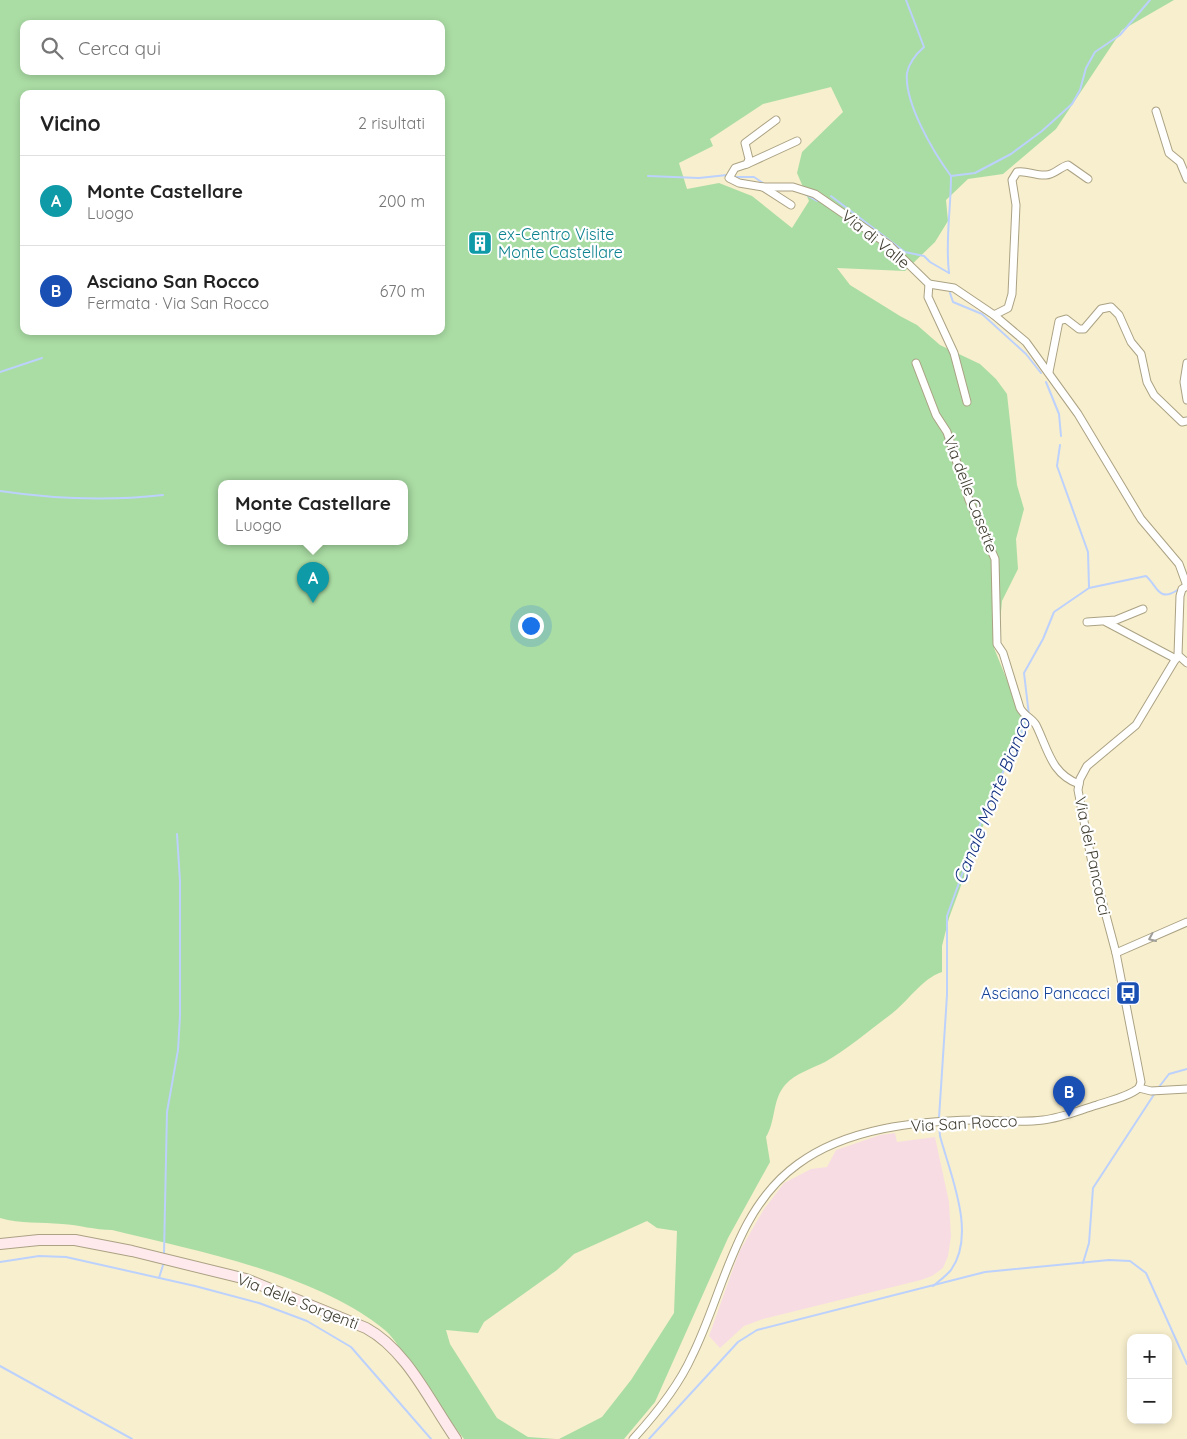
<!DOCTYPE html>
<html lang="it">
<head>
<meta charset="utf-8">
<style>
	:root { --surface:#fff; --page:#f6f6f6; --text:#222; --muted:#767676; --line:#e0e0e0; --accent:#8a4fc5 }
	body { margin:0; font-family:Quicksand,sans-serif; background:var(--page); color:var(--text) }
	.controls { position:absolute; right:15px; bottom:15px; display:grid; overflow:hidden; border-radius:10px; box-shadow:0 2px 8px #0003 }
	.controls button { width:45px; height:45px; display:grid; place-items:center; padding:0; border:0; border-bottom:1px solid var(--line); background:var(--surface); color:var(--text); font:25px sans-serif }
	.you { position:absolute; left:530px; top:625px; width:18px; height:18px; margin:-12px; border:4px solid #fff; border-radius:50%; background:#1a73e8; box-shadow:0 0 0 8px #1a73e833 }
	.badge { display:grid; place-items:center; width:32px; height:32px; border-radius:50%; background:var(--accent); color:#fff; font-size:16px; font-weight:700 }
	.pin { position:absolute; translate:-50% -41px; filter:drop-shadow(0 1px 2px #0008) }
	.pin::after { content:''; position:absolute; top:26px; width:18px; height:15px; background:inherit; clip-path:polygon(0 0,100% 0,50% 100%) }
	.popup { position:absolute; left:218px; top:480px; width:190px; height:65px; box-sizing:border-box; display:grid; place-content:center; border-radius:10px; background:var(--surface); filter:drop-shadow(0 1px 4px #0005); font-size:16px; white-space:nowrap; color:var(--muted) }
	.popup b { font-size:19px; color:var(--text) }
	.popup::after { content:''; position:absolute; left:50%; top:100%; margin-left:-10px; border:10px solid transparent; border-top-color:var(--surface) }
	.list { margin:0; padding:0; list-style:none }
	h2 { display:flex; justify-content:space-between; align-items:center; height:65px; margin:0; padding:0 20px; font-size:21px }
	h2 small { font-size:16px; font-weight:400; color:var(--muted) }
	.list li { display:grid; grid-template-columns:32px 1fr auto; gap:15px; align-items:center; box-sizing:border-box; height:90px; padding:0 20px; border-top:1px solid var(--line) }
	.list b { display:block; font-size:19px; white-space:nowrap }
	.list p { margin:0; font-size:16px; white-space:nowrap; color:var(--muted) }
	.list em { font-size:16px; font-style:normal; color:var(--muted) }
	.icon { flex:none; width:28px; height:28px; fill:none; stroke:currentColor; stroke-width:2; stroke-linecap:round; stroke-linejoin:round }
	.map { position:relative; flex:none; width:1187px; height:1439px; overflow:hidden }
	.search { position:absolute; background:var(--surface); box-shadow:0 2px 8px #0003; left:20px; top:20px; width:425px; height:55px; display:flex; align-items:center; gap:12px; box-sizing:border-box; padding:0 18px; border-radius:10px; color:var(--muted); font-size:19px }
	.panel { position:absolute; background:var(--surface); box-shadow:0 2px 8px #0003; left:20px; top:90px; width:425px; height:245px; border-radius:10px }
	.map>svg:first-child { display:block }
</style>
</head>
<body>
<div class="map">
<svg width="1187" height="1439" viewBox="0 0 1187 1439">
	<rect width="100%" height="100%" fill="#f8efce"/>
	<path fill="#f7dde3" d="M895,1133L897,1142L935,1137L949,1202L951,1236L948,1256L943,1268L932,1276L921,1280L763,1319L744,1326L720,1348L709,1336L739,1252L764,1209L784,1183L811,1169L827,1167L836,1150L880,1135Z"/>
	<path fill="#aadda4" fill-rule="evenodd" d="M0,0H1174L1122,30L1056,129L1003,174L968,179L946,200L948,221L935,242L905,271L837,268L850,285L900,316L917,325L940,345L980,364L996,379L1007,394L1017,485L1024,509L1016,539L1018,569L1002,601L1000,623L994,648L1022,717L1029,722L1007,761L949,918L942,946V972C921,979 908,1002 890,1015C870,1030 846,1050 825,1062C811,1069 796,1073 785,1085C772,1100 776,1121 766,1137L770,1162L728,1238L655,1402L624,1439H559L602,1417L631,1380L674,1313L677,1231L657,1228L647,1221L574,1254L557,1270L484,1322L478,1333L446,1330L450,1344L497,1418L528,1437L556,1439H464C445,1415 428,1390 410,1365C403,1354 395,1339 386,1331C318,1274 197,1251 112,1230C95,1230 79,1225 62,1224C41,1222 21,1224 0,1218ZM24,24H441V71H24ZM831,87L843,112L802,152L797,173L809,201L792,228L752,196L719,183L687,189L679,163L713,146L710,139L763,104ZM24,94H441V331H24ZM222,484H404V542H222Z"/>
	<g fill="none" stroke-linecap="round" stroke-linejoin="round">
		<g stroke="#bcd1fc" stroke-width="2">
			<path d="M906,0L924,47C916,54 909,63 907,73C904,103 934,153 951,176"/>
			<path d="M648,176L699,178L727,175"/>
			<path d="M951,176L975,173L1011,154L1042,131L1072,104L1080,90L1086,68L1095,52L1120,35L1150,0"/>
			<path d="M736,177H754L763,183"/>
			<path d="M803,193L817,201"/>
			<path d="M831,196L905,252L924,256L930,262L949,273"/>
			<path d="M949,273C945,241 951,209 951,176"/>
			<path d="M950,293L953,302L982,314L1026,354L1041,373"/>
			<path d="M0,372L42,358"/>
			<path d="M1046,382L1059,414L1061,436"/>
			<path d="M1060,445L1057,466L1088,552L1089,587"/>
			<path d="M0,491C54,499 109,501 163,495"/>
			<path d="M1029,715L1024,673L1043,639L1054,612L1089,588L1146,576C1157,585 1158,604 1179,589"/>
			<path d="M1159,1087L1169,1074L1187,1069"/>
			<path d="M939,1118L947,995V916L985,811L1027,720"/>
			<path d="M164,1253L167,1112L178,1050L180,1016V881L177,834"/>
			<path d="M0,1262L39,1256L66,1257L195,1286L259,1303L307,1321L351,1347L431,1439"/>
			<path d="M1083,1263L1089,1243L1093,1188L1155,1093"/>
			<path d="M159,1278L163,1265"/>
			<path d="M933,1286C939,1281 946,1276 951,1270C977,1234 950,1174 940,1136L939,1123"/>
			<path d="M0,1366L132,1439"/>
			<path d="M649,1439L738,1342L757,1330L985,1272L1109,1260L1130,1261L1146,1273L1187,1364"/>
		</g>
		<defs>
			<g id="minor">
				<path d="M1156,111L1169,153L1180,162L1187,179"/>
				<path d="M776,120L745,143L749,159L747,164L735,168L729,178L739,183L763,187H793L815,194L889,245L929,284L954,288L994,315L1026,342L1078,414L1141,519L1179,564L1187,586"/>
				<path d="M747,164L797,141"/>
				<path d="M763,187L791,205"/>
				<path d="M929,284L928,297L954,353L967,402"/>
				<path d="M994,315L1008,308L1012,294L1016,205L1012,180L1017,172C1026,170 1036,176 1046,175C1054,175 1060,167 1068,165L1088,179"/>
				<path d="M916,363L936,415L947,432L969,500L995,559L997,644L1003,653L1020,708C1024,716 1032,718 1036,725C1048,749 1051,774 1079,784"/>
				<path d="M1187,363L1184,382L1187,400"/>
				<path d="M1049,372L1059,321L1066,319L1079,329H1084L1101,309L1111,307L1119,315L1131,342L1141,354L1147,382L1154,395L1182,422L1187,421"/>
				<path d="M1087,622L1116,620L1143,609"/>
				<path d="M1106,622L1176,659"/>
				<path d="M1178,655L1187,663"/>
				<path d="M1116,953L1187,922"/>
				<path d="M1139,1088L1141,1082L1116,953L1092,863L1078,790L1080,779L1087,766L1136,725L1178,655L1180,596L1182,589L1187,586"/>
				<path d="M1139,1088L1151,1091L1187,1089"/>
				<path d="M633,1439C656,1414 678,1387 692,1356C724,1292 735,1209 798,1164C847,1128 916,1121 975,1120C997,1120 1021,1123 1043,1120C1061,1118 1080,1110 1097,1105C1111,1100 1128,1097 1139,1088"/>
			</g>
			<path id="secondary" d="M0,1244L39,1240H75L132,1251L246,1279L366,1328C407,1350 430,1402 456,1439"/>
		</defs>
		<use href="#minor" stroke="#aba284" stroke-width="9"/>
		<use href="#secondary" stroke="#aba284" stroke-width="12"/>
		<use href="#minor" stroke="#fff" stroke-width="7"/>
		<use href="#secondary" stroke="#fee9ed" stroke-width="10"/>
	</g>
	<defs><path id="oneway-chevron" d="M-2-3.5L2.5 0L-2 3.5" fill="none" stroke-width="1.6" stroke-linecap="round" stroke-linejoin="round" transform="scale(1.25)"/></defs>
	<use stroke="#a09e98" href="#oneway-chevron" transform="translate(1152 938) rotate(156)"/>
	<defs>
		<symbol id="building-square" viewBox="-11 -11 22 22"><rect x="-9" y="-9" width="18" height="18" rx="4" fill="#0f9aa8" stroke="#fff"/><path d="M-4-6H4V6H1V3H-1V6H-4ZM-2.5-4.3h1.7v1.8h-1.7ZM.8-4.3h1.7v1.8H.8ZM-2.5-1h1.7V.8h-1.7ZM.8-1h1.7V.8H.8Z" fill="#fff"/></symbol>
		<symbol id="bus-square" viewBox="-11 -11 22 22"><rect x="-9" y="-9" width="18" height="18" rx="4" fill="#1a4fb4" stroke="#fff"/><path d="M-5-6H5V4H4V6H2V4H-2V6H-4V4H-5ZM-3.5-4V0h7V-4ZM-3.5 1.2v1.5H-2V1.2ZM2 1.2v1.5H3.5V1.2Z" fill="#fff"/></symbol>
	</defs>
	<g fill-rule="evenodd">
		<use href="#building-square" x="466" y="229" width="28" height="28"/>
		<use href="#bus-square" x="1114" y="979" width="28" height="28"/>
	</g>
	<g text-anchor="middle" stroke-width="4.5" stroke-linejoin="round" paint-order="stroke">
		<g font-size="16" fill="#0d838f" stroke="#fff" text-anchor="start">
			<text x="498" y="240">ex-Centro Visite<tspan x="498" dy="18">Monte Castellare</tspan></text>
		</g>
		<g font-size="16" fill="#403d30" stroke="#fff">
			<text transform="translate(876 239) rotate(39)" y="6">Via di Valle</text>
			<text transform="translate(971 494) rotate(69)" y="6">Via delle Casette</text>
			<text transform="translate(1093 856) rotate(78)" y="6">Via dei Pancacci</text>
			<text transform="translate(964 1123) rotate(-3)" y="6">Via San Rocco</text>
			<text transform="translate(298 1301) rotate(21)" y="6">Via delle Sorgenti</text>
		</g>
		<g font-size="16" fill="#164399" stroke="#fff" text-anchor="end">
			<text x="1110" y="999">Asciano Pancacci</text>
		</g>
		<g font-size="18" font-style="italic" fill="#153382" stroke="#fff">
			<text transform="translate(992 801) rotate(-68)" y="6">Canale Monte Bianco</text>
		</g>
	</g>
</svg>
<div class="controls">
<button>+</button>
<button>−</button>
</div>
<div class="you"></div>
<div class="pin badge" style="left:313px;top:603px;background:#0f9aa8">A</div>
<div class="popup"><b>Monte Castellare</b>Luogo</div>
<div class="pin badge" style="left:1069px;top:1117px;background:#1a4fb4">B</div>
<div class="search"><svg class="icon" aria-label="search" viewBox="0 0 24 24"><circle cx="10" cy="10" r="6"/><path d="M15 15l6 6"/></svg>Cerca qui</div>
<section class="panel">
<h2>Vicino<small>2 risultati</small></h2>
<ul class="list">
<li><span class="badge" style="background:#0f9aa8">A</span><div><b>Monte Castellare</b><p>Luogo</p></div><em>200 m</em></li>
<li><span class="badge" style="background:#1a4fb4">B</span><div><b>Asciano San Rocco</b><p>Fermata · Via San Rocco</p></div><em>670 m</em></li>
</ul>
</section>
</div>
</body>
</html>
